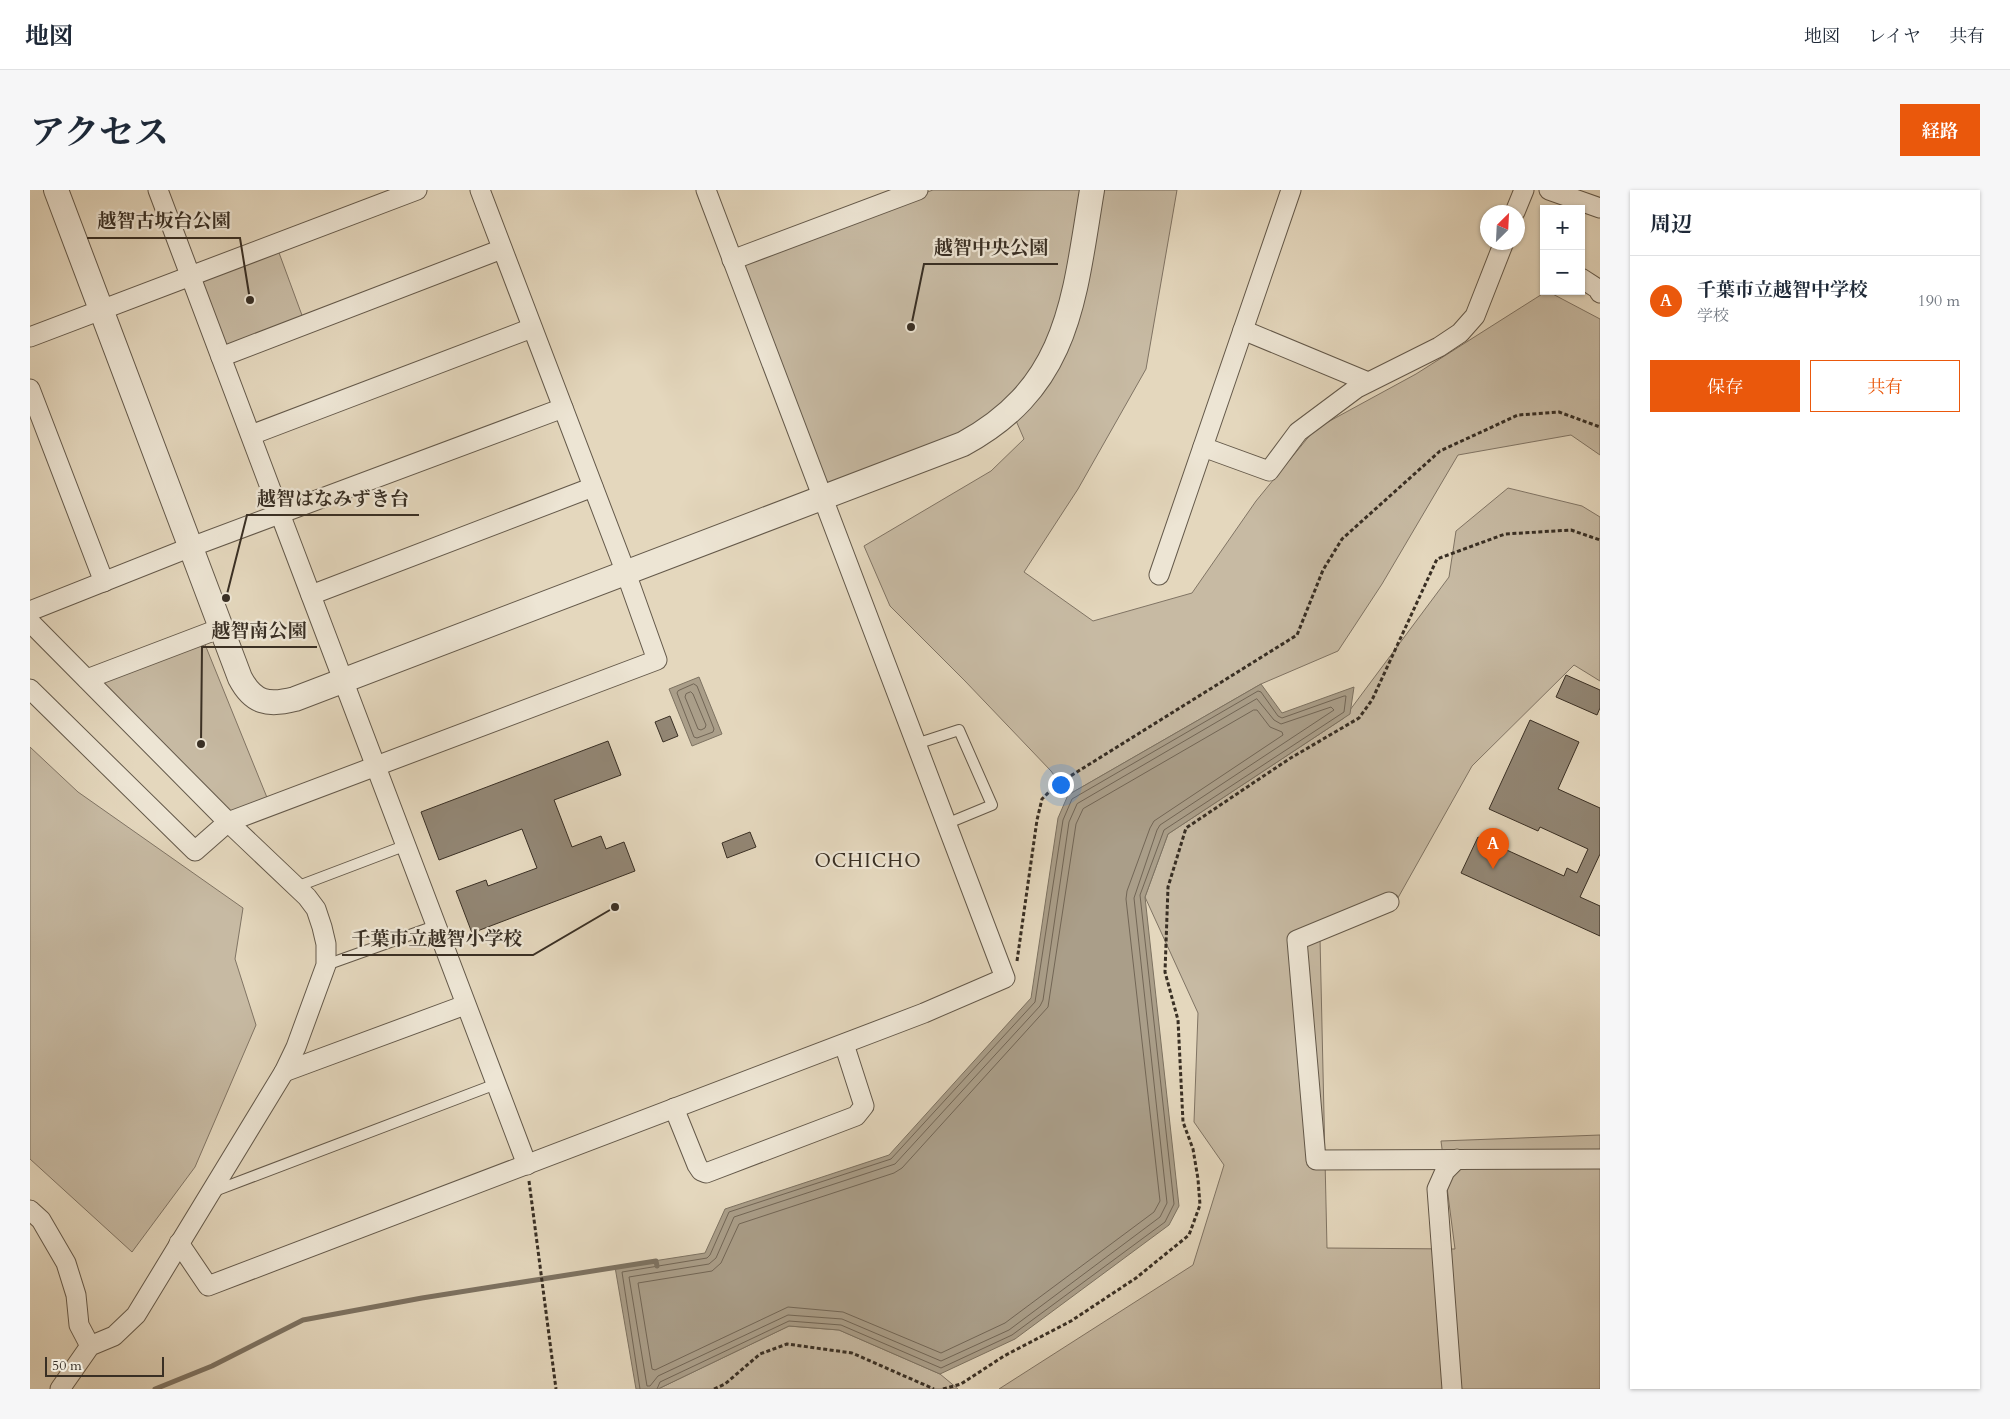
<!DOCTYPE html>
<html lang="ja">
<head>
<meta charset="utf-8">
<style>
	:root { --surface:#fff; --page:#f6f6f7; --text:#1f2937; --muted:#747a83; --line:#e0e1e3; --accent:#ea580c }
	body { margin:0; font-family:Cardo,"Noto Serif JP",serif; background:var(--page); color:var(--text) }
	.controls { position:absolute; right:15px; top:15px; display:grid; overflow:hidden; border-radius:0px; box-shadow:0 1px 4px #0004 }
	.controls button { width:45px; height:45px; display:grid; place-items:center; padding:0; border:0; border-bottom:1px solid var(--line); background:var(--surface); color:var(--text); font:25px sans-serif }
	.compass { position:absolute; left:1450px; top:15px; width:45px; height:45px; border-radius:50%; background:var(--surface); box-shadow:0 1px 4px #0004; rotate:24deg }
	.scale { position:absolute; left:15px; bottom:12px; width:119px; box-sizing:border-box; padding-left:5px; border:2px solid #392f24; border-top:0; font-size:14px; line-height:18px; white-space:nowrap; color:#392f24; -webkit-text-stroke:4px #ede5d4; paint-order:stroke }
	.you { position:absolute; left:1030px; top:594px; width:18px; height:18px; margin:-12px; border:4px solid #fff; border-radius:50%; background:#1a73e8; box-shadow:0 0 0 8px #1a73e833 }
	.badge { display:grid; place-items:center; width:32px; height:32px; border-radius:50%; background:var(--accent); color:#fff; font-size:16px; font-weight:700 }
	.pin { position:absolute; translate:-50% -41px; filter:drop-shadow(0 1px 2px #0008) }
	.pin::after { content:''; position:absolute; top:26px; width:18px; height:15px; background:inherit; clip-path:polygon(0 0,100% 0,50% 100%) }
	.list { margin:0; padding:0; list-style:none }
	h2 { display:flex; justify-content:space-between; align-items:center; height:65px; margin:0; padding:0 20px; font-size:21px }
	h2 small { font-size:16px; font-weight:400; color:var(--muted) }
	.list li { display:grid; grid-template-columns:32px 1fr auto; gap:15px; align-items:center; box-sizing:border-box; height:90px; padding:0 20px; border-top:1px solid var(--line) }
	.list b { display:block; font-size:19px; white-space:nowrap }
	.list p { margin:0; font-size:16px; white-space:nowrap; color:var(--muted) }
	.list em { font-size:16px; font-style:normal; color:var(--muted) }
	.actions { display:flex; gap:10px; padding:15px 20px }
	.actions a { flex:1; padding:11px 0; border:1px solid var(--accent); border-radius:0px; text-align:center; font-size:18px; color:var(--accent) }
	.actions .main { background:var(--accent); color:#fff }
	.map { position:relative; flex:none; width:1570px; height:1199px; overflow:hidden; border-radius:0px }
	header { display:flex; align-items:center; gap:30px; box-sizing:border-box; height:70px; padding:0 25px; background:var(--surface); border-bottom:1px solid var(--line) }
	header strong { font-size:24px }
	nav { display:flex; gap:28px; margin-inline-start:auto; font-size:18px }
	.intro { display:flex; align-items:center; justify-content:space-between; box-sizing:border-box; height:120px; padding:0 30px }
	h1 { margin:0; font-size:35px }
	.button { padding:12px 22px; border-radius:0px; background:var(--accent); color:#fff; font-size:18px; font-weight:700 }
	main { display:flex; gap:30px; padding:0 30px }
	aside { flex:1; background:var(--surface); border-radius:0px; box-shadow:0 1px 4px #0004 }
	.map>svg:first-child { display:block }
</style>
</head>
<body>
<header>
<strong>地図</strong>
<nav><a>地図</a><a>レイヤ</a><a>共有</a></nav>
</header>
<div class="intro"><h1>アクセス</h1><a class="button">経路</a></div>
<main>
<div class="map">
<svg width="1570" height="1199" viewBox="0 0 1570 1199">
	<rect width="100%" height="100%" fill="#e4d7bd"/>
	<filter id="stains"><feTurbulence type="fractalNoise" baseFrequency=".004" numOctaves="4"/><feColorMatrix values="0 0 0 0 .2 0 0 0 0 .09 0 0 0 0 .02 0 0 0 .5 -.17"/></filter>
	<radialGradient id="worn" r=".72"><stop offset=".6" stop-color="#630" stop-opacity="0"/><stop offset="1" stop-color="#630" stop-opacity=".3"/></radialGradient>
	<g fill="#c7baa3" stroke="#807464">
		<path d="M903,0H1147L1116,179L1048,299L994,382L1063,431L1162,403L1226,311L1285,239L1386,184L1517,101L1570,129V265L1541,245L1428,265L1352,394L1308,461L1231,494L1038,605L1021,581L935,491L860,416L834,356L961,281L994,249L977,210L927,249L795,299L711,70Z"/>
		<path d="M248,60L273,128L192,157L166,91Z"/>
		<path d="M1478,298L1552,316L1570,327V491L1544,475L1442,576L1360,722L1290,748L1297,1058L1425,1059L1411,951L1570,945V1199H969L1163,1075L1194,975L1164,932L1168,823L1115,707L1138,644L1314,528L1419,387L1426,341Z"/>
		<path d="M174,452L238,610L204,622L195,621L72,498L76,490Z"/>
		<path d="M0,557L48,602L213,718L205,769L226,835L165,977L102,1062L0,969Z"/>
		<path d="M759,1136L809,1140L910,1184L928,1199H628Z"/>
	</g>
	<g fill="#aa9e89" stroke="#7d7261">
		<path d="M669,487L692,544L662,556L639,499Z"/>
		<path d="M1231,494L1252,523L1324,497L1320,524L1138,644L1115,707L1149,1016L1139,1035L985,1149L910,1184L809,1140L759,1136L628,1199H606L585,1077L675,1063L695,1019L859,965L1001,808L1028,628L1038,605Z"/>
	</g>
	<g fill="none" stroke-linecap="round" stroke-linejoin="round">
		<g stroke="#726656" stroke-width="1">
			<path d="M664,494L667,496L684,539L683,542L667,548L664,547L647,503L648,501Z"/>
			<path d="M661,502L663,504L676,535L675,538L671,540L668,539L655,507L656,504Z"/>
			<path d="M1227,509L1244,530L1251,534L1301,517L1304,520L1130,635L1127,640L1104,708L1137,1013L1130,1027L979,1140L911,1171L812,1129L758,1125L628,1186L620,1196H617L599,1087L679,1074L686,1068L704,1027L865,974L1010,816L1013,810L1039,632L1047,614Z"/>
			<path d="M1224,520H1227L1240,537L1252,542L1253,545L1124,631L1120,638L1097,701L1096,709L1130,1011L1124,1022L975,1133L911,1163L813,1122L758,1117L625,1180L622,1179L608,1093L682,1081L691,1073L709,1034L864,983L872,978L1018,817L1046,634L1053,619Z"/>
			<path d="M610,1199L592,1082L677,1068L680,1065L699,1022L861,969L1005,812L1033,630L1042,609L1228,501L1231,502L1248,526L1252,528L1314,506H1316L1314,522L1134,640L1110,705L1144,1014L1135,1032L982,1145L911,1178L811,1135L759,1131L630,1192L627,1199"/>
		</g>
		<path stroke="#7d7261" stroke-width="5" d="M125,1199L182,1176L273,1130L392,1108L626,1071L627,1076"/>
	</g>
	<g fill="#928674" stroke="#392f24">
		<path d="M1536,485L1570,500V518L1567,525L1526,507Z"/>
		<path d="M640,526L648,546L633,552L625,532Z"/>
		<path d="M1500,530L1549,552L1528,599L1570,618V664L1550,707L1570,716V746L1431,683L1448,647L1534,686L1537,678L1547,683L1558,659L1510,637L1508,641L1459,619Z"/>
		<path d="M578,551L591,585L524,610L542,657L571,646L576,659L594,652L605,681L442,743L426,701L456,690L458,696L507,678L492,639L409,670L391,622Z"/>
		<path d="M720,642L726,657L697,668L692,653Z"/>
	</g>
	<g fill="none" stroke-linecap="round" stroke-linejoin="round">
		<defs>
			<g id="service">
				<path d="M886,554L929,540L962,615L916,634"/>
				<path d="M266,697L374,656"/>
				<path d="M296,775L405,736"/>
				<path d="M182,1002L466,894"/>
			</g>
			<g id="minor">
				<path d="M128,0C251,325 372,651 497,975"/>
				<path d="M1519,0L1570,18"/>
				<path d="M1485,22L1494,0"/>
				<path d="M702,70L888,0"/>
				<path d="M1551,88L1568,99L1570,103"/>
				<path d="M1213,140L1338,192"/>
				<path d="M0,147L387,0"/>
				<path d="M191,167L472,59"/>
				<path d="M0,199L74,392"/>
				<path d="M221,245L502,138"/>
				<path d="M1173,257L1239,281L1268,242L1327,198L1409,157L1430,143L1445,126L1474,52"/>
				<path d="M1129,385L1261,0"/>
				<path d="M281,405L563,297"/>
				<path d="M0,421L161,357L533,218"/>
				<path d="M0,432L198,632L277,707L286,719L292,737L296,754V775L266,857L254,882L106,1125L84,1146L60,1156L30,1199"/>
				<path d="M57,489L191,438"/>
				<path d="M0,499L165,661L198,632L627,470L596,383L450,0"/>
				<path d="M1359,712L1267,750L1286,970L1570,969"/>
				<path d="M254,882L435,815"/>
				<path d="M644,918L667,975L671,981L676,983L826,926L834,916L814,854"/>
				<path d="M0,1020L11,1030L36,1073L46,1105L49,1135L60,1156"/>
				<path d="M149,1053L178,1096L894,823L975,788L676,0"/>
				<path d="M1422,1199L1407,999L1415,981L1427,969"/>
			</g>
			<path id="tertiary" d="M26,0L210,488C223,513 238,516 265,509L933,254C1040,196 1044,108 1062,0"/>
		</defs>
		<use href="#service" stroke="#64594a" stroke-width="12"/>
		<use href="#minor" stroke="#64594a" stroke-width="21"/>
		<use href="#tertiary" stroke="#64594a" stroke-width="26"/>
		<g stroke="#392f24" stroke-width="3" stroke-dasharray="4 2.5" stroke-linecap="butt">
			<path d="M987,771L1007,630L1012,609L1026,595L1267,445L1293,380L1312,349L1410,261L1488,225L1529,222L1570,237"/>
			<path d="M499,991L526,1199"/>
			<path d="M684,1199L695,1194L730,1164L757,1154L822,1163L904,1199"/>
			<path d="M913,1199L931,1194L974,1166L1041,1131L1106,1088L1159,1045L1170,1015L1168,989L1163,959L1153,932L1148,830L1135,782L1138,697L1156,638L1259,569L1329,528L1342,510L1407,369L1475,344L1541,340L1570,350"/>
		</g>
		<use href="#service" stroke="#ede5d4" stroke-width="10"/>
		<use href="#minor" stroke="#ede5d4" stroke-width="19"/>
		<use href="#tertiary" stroke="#ede5d4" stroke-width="24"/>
	</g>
	<g text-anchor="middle" stroke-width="4.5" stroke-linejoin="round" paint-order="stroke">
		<g font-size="19" letter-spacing="1" fill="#392f24" stroke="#ede5d4">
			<text x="838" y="677">OCHICHO</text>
		</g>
	</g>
	<path fill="none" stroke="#392f24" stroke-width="2" d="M220 110L210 48H57M881 137L894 74H1028M196 408L217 325H389M171 554L172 457H287M585 717L503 765H312"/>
	<g fill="#392f24" stroke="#ede5d4" stroke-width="2">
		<circle cx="220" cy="110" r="5"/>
		<circle cx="881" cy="137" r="5"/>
		<circle cx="196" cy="408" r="5"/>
		<circle cx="171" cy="554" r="5"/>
		<circle cx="585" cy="717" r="5"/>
	</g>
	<g font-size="19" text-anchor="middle" font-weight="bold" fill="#392f24" stroke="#ede5d4" stroke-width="4.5" stroke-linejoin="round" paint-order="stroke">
		<text x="134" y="37">越智古坂台公園</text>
		<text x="961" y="64">越智中央公園</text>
		<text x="303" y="315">越智はなみずき台</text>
		<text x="229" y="447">越智南公園</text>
		<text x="407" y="755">千葉市立越智小学校</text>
	</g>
	<rect width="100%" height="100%" filter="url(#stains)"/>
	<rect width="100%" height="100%" fill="url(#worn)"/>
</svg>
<div class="controls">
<button>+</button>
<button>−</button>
</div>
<svg class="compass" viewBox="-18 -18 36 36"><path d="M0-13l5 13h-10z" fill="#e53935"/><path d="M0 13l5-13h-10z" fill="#747a83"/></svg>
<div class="scale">50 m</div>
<div class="you"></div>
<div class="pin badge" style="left:1463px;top:679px">A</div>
</div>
<aside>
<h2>周辺<small></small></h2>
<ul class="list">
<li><span class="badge">A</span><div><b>千葉市立越智中学校</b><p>学校</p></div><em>190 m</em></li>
</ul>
<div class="actions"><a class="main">保存</a><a>共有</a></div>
</aside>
</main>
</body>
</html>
